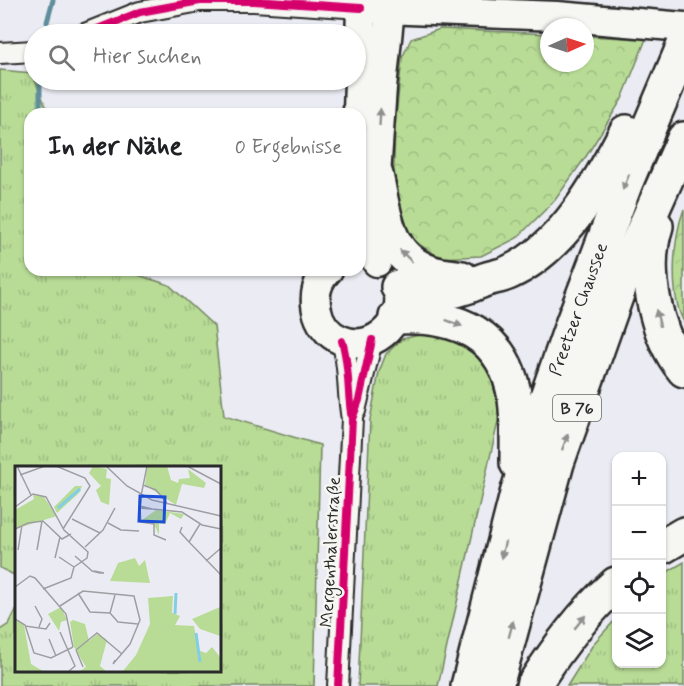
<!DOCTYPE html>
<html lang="de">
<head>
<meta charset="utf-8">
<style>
	:root { --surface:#fff; --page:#f6f6f6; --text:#202124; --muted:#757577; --line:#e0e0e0 }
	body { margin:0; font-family:Mynerve,sans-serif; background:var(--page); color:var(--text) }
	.controls { position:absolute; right:18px; bottom:18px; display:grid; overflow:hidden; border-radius:12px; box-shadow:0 2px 4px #0004 }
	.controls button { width:54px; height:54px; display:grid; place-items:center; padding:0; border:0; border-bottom:2px solid var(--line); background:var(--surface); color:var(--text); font:30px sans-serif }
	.compass { position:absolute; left:540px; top:18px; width:54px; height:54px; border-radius:50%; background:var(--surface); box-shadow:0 2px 4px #0004; rotate:87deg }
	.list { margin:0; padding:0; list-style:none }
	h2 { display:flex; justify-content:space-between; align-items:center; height:78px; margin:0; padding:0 24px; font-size:26px }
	h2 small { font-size:20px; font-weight:400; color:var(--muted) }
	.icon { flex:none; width:33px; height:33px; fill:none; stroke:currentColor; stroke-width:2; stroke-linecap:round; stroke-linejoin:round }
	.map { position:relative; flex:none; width:684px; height:686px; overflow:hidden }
	.search { position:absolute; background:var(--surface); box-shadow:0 2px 4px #0004; left:24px; top:24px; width:342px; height:66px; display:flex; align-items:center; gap:15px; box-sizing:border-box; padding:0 21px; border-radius:33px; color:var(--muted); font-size:22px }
	.panel { position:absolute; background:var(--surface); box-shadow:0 2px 4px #0004; left:24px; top:108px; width:342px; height:168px; border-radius:18px }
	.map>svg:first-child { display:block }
</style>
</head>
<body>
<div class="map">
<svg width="684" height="686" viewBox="0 0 684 686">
	<defs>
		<pattern id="grass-tufts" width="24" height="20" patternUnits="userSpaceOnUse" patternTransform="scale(1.5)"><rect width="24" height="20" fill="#b8dc96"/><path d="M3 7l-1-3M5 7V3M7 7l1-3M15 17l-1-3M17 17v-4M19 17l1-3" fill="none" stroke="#9ebd81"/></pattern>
		<pattern id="forest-crowns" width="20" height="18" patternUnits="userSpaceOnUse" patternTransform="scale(1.5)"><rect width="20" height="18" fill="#b8dc96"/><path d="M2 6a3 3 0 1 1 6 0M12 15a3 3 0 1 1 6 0" fill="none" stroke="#9ebd81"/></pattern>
	</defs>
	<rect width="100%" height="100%" fill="#ebecf3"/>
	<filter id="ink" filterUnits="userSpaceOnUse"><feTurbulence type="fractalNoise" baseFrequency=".0167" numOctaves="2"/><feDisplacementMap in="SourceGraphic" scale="12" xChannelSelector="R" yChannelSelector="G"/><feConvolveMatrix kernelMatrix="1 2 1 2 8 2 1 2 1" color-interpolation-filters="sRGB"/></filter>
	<g filter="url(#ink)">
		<g fill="url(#grass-tufts)" stroke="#728460" stroke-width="1.5">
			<path d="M0,70L32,73L49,114H30V270H123L169,285L214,326L224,416L320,445L314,686H0V630L9,624L16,610V670H219V467H16V576L0,568Z"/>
			<path d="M424,334L453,339L476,356L490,373L500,413L438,686H358L370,420L379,372L386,354L402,339Z"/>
			<path d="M684,562V686H567L594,643L616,619V664H662V575Z"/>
		</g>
		<g fill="url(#forest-crowns)" stroke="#728460" stroke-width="1.5">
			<path d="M440,29L549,34V63H585V36L646,39L622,99L587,155L555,200L517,238L481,256L440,258L401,232L393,196L395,127L402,58L411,39Z"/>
			<path d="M684,209V322C669,295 673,238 684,209Z"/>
		</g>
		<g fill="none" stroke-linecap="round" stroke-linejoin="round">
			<g stroke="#608d9b" stroke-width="5">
				<path d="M47,22L53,0"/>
				<path d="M40,114V80"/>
			</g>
			<defs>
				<g id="street">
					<path d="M85,34L140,12L200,1H254L361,8"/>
					<path d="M0,53L34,51"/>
					<path d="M355,411L372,340"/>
					<path d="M338,686L352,419C347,393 350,366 342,341"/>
				</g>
				<g id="secondary">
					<path d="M358,114L361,8L557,16L684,27"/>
					<path d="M377,262L372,246L370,225L371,197L376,175L382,87L390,9"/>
					<path d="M328,270C307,290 314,329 341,340C371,353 403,325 399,295"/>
				</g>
				<g id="highway">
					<path d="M376,175C385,214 386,257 430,272C440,276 452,276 462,278"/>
					<path d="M656,226C642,270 655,335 684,370"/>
					<path d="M398,287C431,294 448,296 479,282C489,277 500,277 510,272C564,247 600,182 626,132"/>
					<path d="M396,317C456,314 505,333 515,399C518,420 517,442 517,463"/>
					<path d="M662,547L684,534"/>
					<path d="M468,686L517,494L543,408L573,322L626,182L684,45"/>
					<path d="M496,686L557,463L624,274L684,139"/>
					<path d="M533,686C557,649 583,613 616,584"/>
				</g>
			</defs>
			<use href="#street" stroke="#2b2b2b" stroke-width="24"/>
			<use href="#secondary" stroke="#2b2b2b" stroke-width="33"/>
			<use href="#highway" stroke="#2b2b2b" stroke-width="38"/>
			<use href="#street" stroke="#f6f6f2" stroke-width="20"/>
			<use href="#secondary" stroke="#f6f6f2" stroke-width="28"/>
			<use href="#highway" stroke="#f6f6f2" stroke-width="33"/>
			<defs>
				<g id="cycleway">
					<path d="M85,34L140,12L200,1H254L361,8"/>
					<path d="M352,419L359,400L372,340"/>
					<path d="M338,686L352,419C347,393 350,366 342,341"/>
				</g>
			</defs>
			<use href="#cycleway" stroke="#f6f6f2" stroke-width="11"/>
			<use href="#cycleway" stroke="#d6006c" stroke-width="8"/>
		</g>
		<defs><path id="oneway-solid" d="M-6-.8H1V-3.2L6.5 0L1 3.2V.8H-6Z" transform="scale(1.5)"/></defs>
		<g fill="#90908e">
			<use href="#oneway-solid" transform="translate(380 117) rotate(-87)"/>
			<use href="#oneway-solid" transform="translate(626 182) rotate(112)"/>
			<use href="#oneway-solid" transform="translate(406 256) rotate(-135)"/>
			<use href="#oneway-solid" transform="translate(658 318) rotate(-104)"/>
			<use href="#oneway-solid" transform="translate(454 323) rotate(21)"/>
			<use href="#oneway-solid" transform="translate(565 442) rotate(-70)"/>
			<use href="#oneway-solid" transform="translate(503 550) rotate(104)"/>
			<use href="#oneway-solid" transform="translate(580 622) rotate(-50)"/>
			<use href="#oneway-solid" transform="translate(511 629) rotate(-75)"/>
		</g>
	</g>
	<g text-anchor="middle" stroke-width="5" stroke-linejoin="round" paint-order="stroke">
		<rect fill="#f6f6f2" stroke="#686867" stroke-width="1.5" x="553" y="395" width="48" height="26" rx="4.5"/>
		<g font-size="16" font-weight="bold" fill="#2b2b2b">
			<text x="577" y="414">B 76</text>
		</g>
		<g font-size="18" fill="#2b2b2b" stroke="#f6f6f2">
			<text transform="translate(578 309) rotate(-70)" y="6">Preetzer Chaussee</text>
			<text transform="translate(330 552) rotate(-87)" y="6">Mergenthalerstraße</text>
		</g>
	</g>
	<g transform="translate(15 466)">
		<rect width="206" height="206" fill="#ebecf3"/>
		<path d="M78,0L92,3L91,12L96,13L94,39L86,36L81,24L86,20L74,7ZM132,0H152L156,14L163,17L164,13L175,12L173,3L191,17L189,22L167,18L161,39L130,19ZM141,44L169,48L166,53L155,47L150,58L144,57V69L139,58L127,54ZM120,92L124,100L130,94L135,117L95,115L103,97ZM205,141V170L185,163L177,153Z" fill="#b8dc96"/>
		<path d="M60,20H67L64,27L42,47L39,41ZM158,130L157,147L165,150L160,159L179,160L183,184L191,187L197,181L205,191V205H108L121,189L135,158L133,132ZM46,141L52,154L46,156L44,165L33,148ZM58,154L70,158L74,175L82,168L92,174L85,200L91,205H65L71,201L59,181L55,156Z" fill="#b8dc96"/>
		<path d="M18,29L28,30L42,50L0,63V44L19,33ZM0,154L9,159L16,198L28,205H0Z" fill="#b8dc96"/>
		<path fill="none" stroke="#84cee5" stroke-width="3" d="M43,42L65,23M160,148L161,127M181,167L185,196"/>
		<path fill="none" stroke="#9e9fa3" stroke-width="1.5" d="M2,0L16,29M41,0L70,12L75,20L48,63M91,0L112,20L137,34L206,50M172,0L206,18M5,9L30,0M128,19L141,24L152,37M125,40L137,43L125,42L126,34V30L132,0M0,41L18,28L31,31L49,64L73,86L72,92L59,101M125,42L126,56L139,58V69L151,74M137,43L167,46L187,59L206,63M57,53L85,67M93,57L106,64L124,65M185,58L174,76L206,109M167,61L165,66L174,76M0,63L13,57L28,55L47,73L56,68M70,81L88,64L100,42M3,84L7,59M22,84L27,55M60,90L76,104L77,105L85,107H89L79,105M44,91L59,101M40,92L45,71M191,95L206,82M0,121L15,110L20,112L51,148L58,181M28,123L56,112L59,101M63,127L75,146L95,147L103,156L123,158M20,140L27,153L24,161M45,140L68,125L119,130L125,154L115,178L98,198L100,194M95,147L100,129M0,153L10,159L19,187L36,192L58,181M10,160L31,163L35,157M45,166L60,200L54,205M34,173L41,190M61,184L82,167L107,188M61,184L68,201"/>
		<path fill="#1d4ed8" fill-opacity="0.15" stroke="#1d4ed8" stroke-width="3" d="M125,30L150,31L149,56L124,55Z"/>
		<rect width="206" height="206" fill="none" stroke="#2b2b2b" stroke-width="3"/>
	</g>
</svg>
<div class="controls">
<button>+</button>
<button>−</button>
<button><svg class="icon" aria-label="locate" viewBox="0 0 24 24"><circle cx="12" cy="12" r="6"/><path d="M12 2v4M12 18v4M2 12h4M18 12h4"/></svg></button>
<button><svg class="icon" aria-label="layers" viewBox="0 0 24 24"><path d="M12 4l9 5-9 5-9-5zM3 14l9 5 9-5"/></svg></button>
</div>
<svg class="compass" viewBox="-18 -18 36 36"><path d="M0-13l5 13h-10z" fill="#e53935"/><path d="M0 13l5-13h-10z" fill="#757577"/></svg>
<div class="search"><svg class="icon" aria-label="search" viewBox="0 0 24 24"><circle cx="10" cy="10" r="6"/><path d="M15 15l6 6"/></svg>Hier suchen</div>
<section class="panel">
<h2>In der Nähe<small>0 Ergebnisse</small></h2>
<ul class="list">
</ul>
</section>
</div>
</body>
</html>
